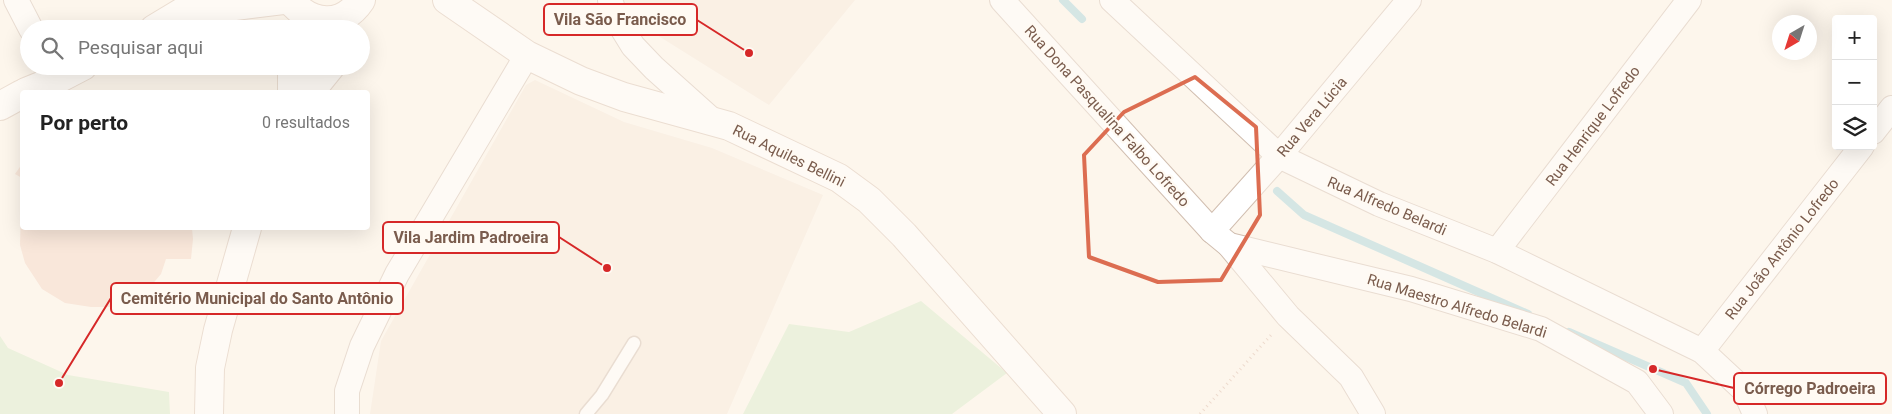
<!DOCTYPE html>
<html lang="pt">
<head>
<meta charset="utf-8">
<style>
	:root { --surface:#fff; --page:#f6f6f6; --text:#222; --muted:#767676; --line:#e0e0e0 }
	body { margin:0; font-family:Roboto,sans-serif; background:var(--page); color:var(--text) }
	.controls { position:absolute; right:15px; top:15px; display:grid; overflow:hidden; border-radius:5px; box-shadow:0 5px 20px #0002 }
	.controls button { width:45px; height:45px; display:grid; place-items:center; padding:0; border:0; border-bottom:1px solid var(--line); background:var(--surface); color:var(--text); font:25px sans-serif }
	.compass { position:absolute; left:1772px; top:15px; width:45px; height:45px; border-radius:50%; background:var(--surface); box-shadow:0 5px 20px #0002; rotate:219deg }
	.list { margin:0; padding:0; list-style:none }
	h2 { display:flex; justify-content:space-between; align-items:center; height:65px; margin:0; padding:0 20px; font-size:21px }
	h2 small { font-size:16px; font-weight:400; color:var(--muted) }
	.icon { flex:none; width:28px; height:28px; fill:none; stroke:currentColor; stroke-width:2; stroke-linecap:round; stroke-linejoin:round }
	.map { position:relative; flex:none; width:1892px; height:414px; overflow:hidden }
	.search { position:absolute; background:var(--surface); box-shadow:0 5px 20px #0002; left:20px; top:20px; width:350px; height:55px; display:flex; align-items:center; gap:12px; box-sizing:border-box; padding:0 18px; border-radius:28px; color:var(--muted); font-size:19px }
	.panel { position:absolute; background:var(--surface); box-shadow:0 5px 20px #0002; left:20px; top:90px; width:350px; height:140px; border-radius:5px }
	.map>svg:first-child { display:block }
</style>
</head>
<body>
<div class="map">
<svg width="1892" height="414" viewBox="0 0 1892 414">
	<rect width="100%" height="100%" fill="#fdf6ec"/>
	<g fill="#f5e8da">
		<path d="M601,0H855L769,105Z"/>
		<path d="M535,80L624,122L712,148L823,195L727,414H370L381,341L526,85Z"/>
	</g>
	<g fill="#d8ecc9">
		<path d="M921,301L1007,373L952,414H743L789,324L849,332Z"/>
		<path d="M0,336L8,348L68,375L169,392L170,414H0Z"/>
	</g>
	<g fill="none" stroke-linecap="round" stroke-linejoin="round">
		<g stroke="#a5d3da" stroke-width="8">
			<path d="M1063,0L1082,19"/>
			<path d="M1277,191L1304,215L1528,314"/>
			<path d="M1569,332L1686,383L1707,414"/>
		</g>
	</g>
	<g fill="#f3d5c3">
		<path d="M22,164V178L15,174Z"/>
		<path d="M21,210H22V228H192L193,239L191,259H166L161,274L144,294L119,307H91L65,303L42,289L25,263L20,245Z"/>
	</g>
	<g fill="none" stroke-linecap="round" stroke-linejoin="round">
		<defs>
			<path id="lane" d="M586,414L602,395L634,343"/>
			<g id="street">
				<path d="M16,0L31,29"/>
				<path d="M610,0L617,20L633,46L654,68L712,120"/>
				<path d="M1002,0L1212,231L1229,245L1288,316L1351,377L1373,414"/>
				<path d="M1112,0L1279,156L1379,204L1497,251L1702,351L1745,391L1755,414"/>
				<path d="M1873,132L1892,108"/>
				<path d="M1212,231L1279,156L1409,0"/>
				<path d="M1229,245L1411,289L1541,329L1637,382L1661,414"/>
				<path d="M1497,251L1689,0"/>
				<path d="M1702,351L1862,146"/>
				<path d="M347,414V391L362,346L397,274L527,55"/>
			</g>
			<g id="secondary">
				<path d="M290,0C310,25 342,29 361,0"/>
				<path d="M447,0L527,55L581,81L624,97L729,126L839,178L869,200L904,235L1062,414"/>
				<path d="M178,16L219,8L283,0"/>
				<path d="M154,29L194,5"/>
				<path d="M26,92L58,79L83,66"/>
				<path d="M292,92V66"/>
				<path d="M310,92L331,66"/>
				<path d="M0,106L22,94"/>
				<path d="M209,414L210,368L218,330L247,228"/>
			</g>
		</defs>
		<use href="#lane" stroke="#d1beb0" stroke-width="15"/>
		<use href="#street" stroke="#d1beb0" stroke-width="26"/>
		<use href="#secondary" stroke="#d6c0b0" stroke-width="30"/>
		<path stroke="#d9b8a5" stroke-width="3" stroke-dasharray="1 4" stroke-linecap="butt" d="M1200,414L1271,335"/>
		<use href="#lane" stroke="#fff" stroke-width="12"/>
		<use href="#street" stroke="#fff" stroke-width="24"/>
		<use href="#secondary" stroke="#fff" stroke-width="28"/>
	</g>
	<path d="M0 0H1892V414H0ZM1195,77L1256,127L1260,215L1221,280L1158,282L1089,257L1084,155L1124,112Z" fill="#fdf6ec" fill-opacity=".55" fill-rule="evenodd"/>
	<path fill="none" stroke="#dc6d51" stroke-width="4" stroke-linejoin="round" d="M1195,77L1256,127L1260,215L1221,280L1158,282L1089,257L1084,155L1124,112Z"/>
	<g text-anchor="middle" stroke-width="4.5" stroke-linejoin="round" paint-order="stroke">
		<g font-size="15" fill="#7a5c4d" stroke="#fffaf3">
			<text transform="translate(1107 116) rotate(48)" y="5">Rua Dona Pasqualina Falbo Lofredo</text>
			<text transform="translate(1312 117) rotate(-50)" y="5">Rua Vera Lúcia</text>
			<text transform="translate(1593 126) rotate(-53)" y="5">Rua Henrique Lofredo</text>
			<text transform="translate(789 156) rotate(26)" y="5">Rua Aquiles Bellini</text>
			<text transform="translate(1387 206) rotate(23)" y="5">Rua Alfredo Belardi</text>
			<text transform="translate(1782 249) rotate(-52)" y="5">Rua João Antônio Lofredo</text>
			<text transform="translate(1457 306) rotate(17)" y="5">Rua Maestro Alfredo Belardi</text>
		</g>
	</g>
	<path fill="none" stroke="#d62828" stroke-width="2" d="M749 53L697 20M607 268L559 237M59 383L111 298M1653 369L1734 388"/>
	<g fill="#d62828" stroke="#fffaf3" stroke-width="2">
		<circle cx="749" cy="53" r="5"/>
		<circle cx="607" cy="268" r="5"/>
		<circle cx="59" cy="383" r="5"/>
		<circle cx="1653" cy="369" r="5"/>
	</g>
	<g fill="#fffaf3" stroke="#d62828" stroke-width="2">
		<rect x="544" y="4" width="153" height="31" rx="5"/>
		<rect x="383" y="222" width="176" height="31" rx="5"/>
		<rect x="111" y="283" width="292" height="31" rx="5"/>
		<rect x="1734" y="373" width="152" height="31" rx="5"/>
	</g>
	<g font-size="16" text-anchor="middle" font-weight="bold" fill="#7a5c4d">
		<text x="620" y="25">Vila São Francisco</text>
		<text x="471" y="243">Vila Jardim Padroeira</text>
		<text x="257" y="304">Cemitério Municipal do Santo Antônio</text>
		<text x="1810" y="394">Córrego Padroeira</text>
	</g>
</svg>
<div class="controls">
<button>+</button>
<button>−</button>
<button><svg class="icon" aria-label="layers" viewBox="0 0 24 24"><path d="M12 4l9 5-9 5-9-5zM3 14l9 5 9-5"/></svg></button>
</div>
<svg class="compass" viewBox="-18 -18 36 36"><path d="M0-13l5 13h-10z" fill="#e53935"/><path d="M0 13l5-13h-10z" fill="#767676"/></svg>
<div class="search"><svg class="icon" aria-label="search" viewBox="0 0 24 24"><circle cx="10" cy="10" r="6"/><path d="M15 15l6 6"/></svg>Pesquisar aqui</div>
<section class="panel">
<h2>Por perto<small>0 resultados</small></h2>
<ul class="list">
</ul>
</section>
</div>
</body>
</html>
